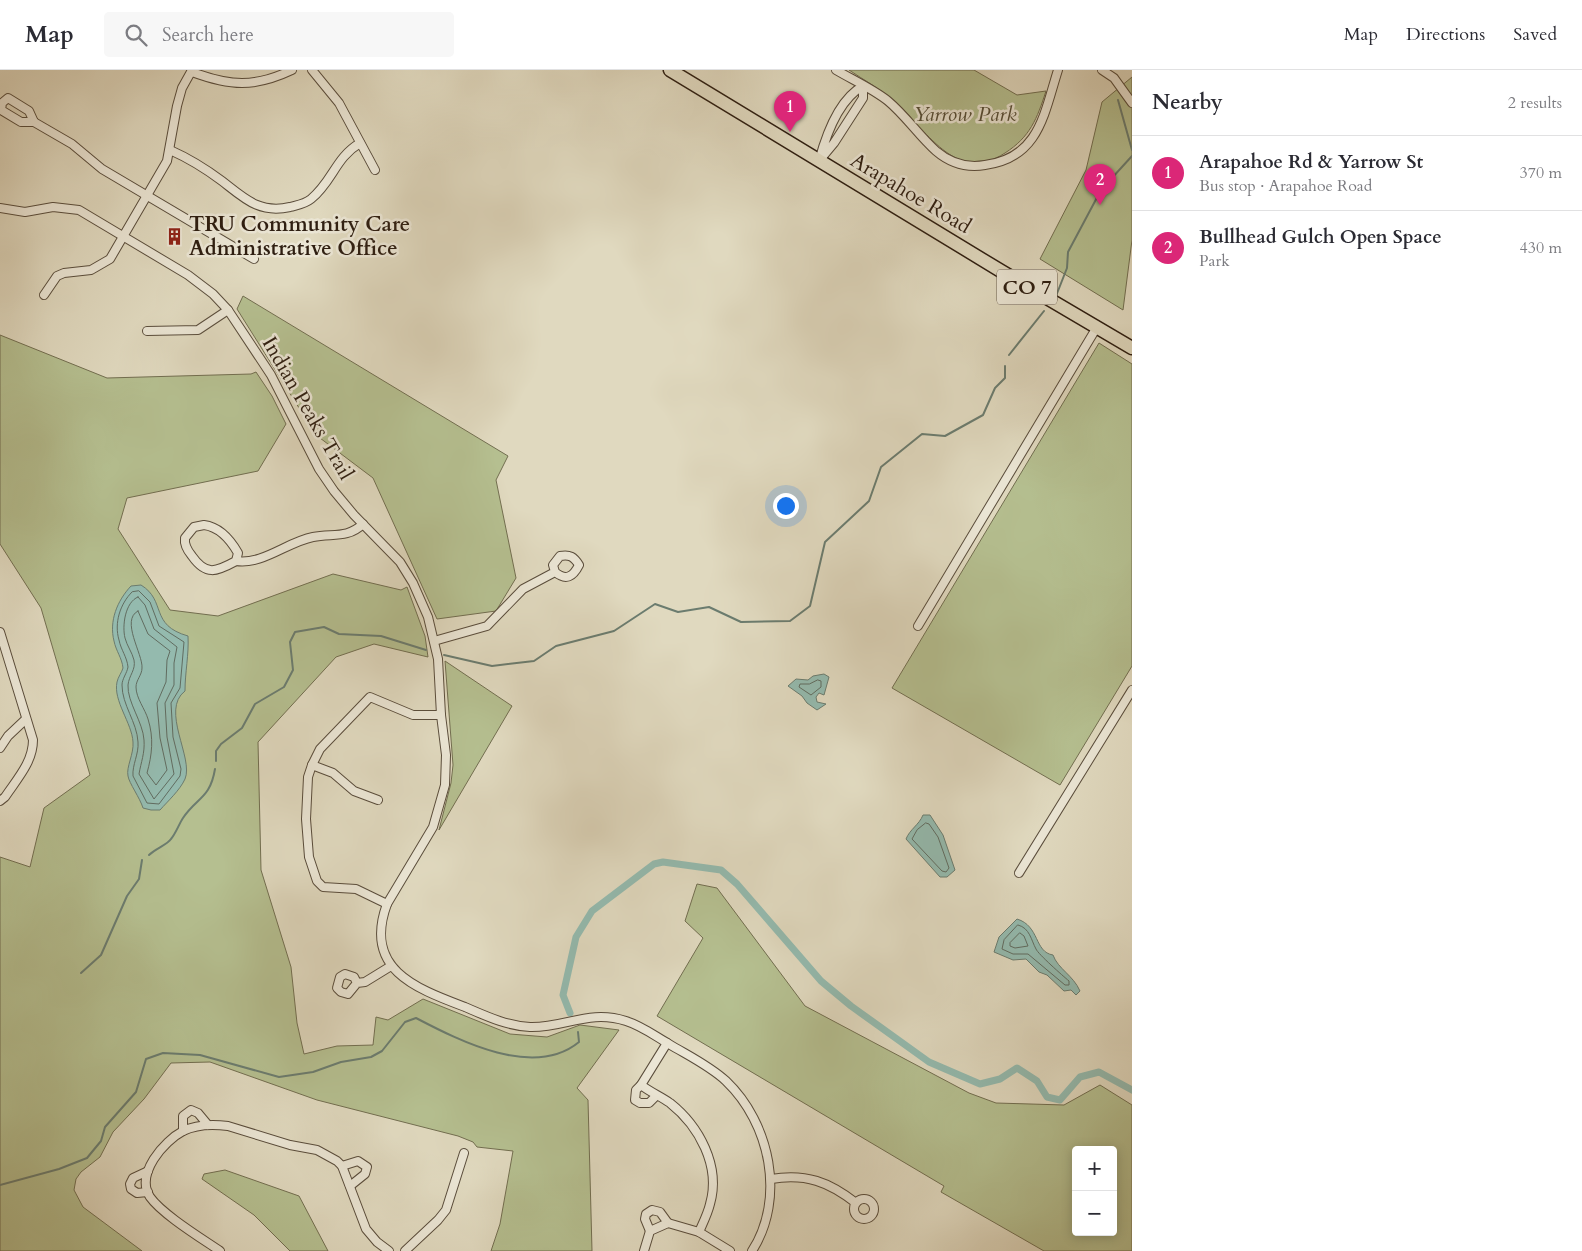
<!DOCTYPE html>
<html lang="en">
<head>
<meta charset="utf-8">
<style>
	:root { --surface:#fff; --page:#f7f7f7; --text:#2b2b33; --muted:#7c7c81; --line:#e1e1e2; --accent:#db2777 }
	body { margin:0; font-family:Cardo,serif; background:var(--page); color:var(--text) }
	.controls { position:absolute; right:15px; bottom:15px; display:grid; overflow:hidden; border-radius:5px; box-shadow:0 2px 12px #0003 }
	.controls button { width:45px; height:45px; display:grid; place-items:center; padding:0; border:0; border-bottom:1px solid var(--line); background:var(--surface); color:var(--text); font:25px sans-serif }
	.you { position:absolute; left:785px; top:435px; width:18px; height:18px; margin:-12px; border:4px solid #fff; border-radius:50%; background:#1a73e8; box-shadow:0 0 0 8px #1a73e833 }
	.badge { display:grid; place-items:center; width:32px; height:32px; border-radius:50%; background:var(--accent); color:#fff; font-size:16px; font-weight:700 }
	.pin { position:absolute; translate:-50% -41px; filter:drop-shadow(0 1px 2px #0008) }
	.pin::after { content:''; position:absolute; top:26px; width:18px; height:15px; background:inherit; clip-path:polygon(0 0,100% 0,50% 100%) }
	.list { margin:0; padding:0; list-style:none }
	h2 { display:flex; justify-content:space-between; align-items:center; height:65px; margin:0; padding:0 20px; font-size:21px }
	h2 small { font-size:16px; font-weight:400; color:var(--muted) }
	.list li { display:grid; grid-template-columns:32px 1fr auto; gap:15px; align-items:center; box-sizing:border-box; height:75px; padding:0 20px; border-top:1px solid var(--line) }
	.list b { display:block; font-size:19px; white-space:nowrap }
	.list p { margin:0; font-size:16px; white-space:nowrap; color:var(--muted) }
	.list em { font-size:16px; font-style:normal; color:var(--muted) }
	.icon { flex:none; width:28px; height:28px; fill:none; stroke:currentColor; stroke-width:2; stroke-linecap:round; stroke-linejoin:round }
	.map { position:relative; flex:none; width:1132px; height:1181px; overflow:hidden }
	header { display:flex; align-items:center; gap:30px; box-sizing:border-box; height:70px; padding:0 25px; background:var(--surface); border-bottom:1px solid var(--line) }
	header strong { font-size:24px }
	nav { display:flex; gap:28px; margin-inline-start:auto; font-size:18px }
	.search { width:350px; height:45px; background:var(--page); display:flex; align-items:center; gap:12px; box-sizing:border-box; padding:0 18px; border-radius:5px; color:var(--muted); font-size:19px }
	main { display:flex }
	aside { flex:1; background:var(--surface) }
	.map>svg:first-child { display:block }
</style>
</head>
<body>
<header>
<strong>Map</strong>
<div class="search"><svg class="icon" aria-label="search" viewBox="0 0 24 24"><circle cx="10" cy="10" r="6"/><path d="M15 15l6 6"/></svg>Search here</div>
<nav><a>Map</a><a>Directions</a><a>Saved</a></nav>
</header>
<main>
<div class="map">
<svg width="1132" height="1181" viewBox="0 0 1132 1181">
	<rect width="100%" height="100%" fill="#e0d9bf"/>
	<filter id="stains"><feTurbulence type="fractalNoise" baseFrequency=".004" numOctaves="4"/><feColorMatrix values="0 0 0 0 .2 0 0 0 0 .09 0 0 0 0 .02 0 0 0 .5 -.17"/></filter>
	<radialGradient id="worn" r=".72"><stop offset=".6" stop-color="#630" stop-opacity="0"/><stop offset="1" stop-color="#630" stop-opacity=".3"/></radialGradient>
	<g fill="#b5bf90" stroke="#726e50" fill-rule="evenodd">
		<path d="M849,0H974L1017,25L1046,21C1037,49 1030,67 1005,83C955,116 926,58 893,30C880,19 864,10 849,0Z"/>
		<path d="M1132,7V170L1123,240L1040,189L1086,100L1102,32Z"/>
		<path d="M243,226L508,386L496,410L516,508L496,541L437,549L373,408L316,365L237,239Z"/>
		<path d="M0,265L107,308L251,304L256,302L272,326L286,354L258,401L127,428L118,459L170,540L218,546L333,504L401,520L407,517L425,566L428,587L374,574L336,587L258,672L261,800L291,897L297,953L304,984L337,976L373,975L376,947L388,950L423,929L510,964L547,967L580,955L619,960L577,1018L588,1030L592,1181H491L500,1154L513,1081L477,1077L473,1072L458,1066L317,1030L210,992L171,993L144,1029L113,1062L100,1087L81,1102L76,1109L74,1120L83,1137L142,1181H0V787L30,797L44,738L90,705L41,538L0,474Z"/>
		<path d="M1099,273L1132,294V596L1060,715L892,618Z"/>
		<path d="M445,591L512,636L439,760L451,713L453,695Z"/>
		<path d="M697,814L717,818L805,936L969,1023L996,1033L1064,1035L1100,1015L1132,1035V1181H1044L941,1122L944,1116L657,946L703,868L685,851ZM1076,1080H1113V1162H1076Z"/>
		<path d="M225,1100L299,1126L328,1181H290L254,1145L202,1109L204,1104Z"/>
	</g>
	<g fill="#94baae" stroke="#6b7c6f">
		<path d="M141,515C167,531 149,555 188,566C189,585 185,602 185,621C160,640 194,688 185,709C180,720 168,731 160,740H151L143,738C140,728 129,713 128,706C126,697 134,684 133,672C132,653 113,631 117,612C118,607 122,602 123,598C122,588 116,581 114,571C109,551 117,531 131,516Z"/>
		<path d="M824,604L829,607L824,625L819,623L816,627L817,632L826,634L817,640L807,633L802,626L788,616L796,609L808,610L813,606Z"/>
		<path d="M923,745H930L943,765L955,800L947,807H940L906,769C910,759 919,755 923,745Z"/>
		<path d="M1017,849C1040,856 1034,882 1053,885C1058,899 1073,905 1080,921L1076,925L1071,920L1064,921L1047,905L1039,902L1026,889L1013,890L994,882L999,867Z"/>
	</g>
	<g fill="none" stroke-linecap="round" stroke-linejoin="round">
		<g stroke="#616c60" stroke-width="1">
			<path d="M139,521L150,532L159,556L184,572L180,618L171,633L173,667L181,699L180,706L159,734L147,733L133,706C132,695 139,684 138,672C137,652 122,635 122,615C122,609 127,603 128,597C127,587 121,580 119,570C114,553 120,534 132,522Z"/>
			<path d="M138,527L145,535L154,559L177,577L174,593V615L165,633L167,667L174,704L154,729L139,704C141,692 145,683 144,670C143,652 127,632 128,615C129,605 136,600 134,590C132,582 127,576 125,568C122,556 125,532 138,527Z"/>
			<path d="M138,541L148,564L170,581L167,590L166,612L157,633L160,668L167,700L156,715L147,703C152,685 154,668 148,649C145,639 136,628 136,617C136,610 142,605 142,598C143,584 120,550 138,541Z"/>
			<path d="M818,610L821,611V617L811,625L799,617L800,614H809Z"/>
			<path d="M926,753L929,754L938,767L949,798L946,802L942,801L912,769L917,760Z"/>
			<path d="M1018,855C1030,858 1031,870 1036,879C1038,884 1063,906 1069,911V915H1065L1028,884H1013L1002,879L1004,870Z"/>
			<path d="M1020,863L1024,866L1028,876L1015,878L1010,876V873Z"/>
		</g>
		<g stroke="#6b7c6f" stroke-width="2">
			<path d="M1118,30L1132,80"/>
			<path d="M1056,226L1067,198L1068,182L1101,120L1132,86"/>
			<path d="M1009,285L1044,241"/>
			<path d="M444,585L492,596L534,591L556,576L614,561L655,534L678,542L709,537L741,552L790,551L810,536L825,472L869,431L881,397L922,364L945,366L983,345L995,318L1005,308V296"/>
			<path d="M216,691V681L221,674L242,658L255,634L284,617L293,600L290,572L295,562L324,557L339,564L381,566L426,580"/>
			<path d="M149,785C156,778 167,775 171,769C176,763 179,754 183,748C197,727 210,729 215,699"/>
			<path d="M81,903L101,885L127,826L139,809L142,790"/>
			<path d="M0,1115L59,1099L87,1088L101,1071L105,1057L136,1022L146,989L163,983L200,985L279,1007L313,1002L341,992L371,987L382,981L405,952L416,948C460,971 534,1009 579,972L578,962"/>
		</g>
		<path stroke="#94baae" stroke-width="7" d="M570,943L563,925L576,867L592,841L654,794L663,792L721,800L737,814L821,911L851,936L929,992L980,1014L1000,1009L1017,998L1037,1011L1047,1027L1060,1030L1080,1007L1099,1002L1132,1020"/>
		<defs>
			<g id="street">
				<path d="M312,0L339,33L375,100"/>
				<path d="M836,0C853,10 873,19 888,31C906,46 919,66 936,81C950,93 967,98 985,95C1039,88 1044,44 1058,0"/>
				<path d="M1102,0L1114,8L1132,33"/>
				<path d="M192,2C230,16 254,18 292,0"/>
				<path d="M863,16V28L834,73L819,91C826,65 839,29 863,16Z"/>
				<path d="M8,28L29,41L34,52H21L1,40L2,33Z"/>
				<path d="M34,52L72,74L102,99L254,189"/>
				<path d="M170,80C188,88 206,99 222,111C244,128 259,144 290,137C297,135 305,134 311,129C333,111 335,88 360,73"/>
				<path d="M0,138L25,142L53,137L79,140L188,205L213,224L228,240L271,305L319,399L334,421L354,445L400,492L413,513L428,547L438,589L441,645L446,685L445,715L433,757L387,834C363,899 415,918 465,937C486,946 507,956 530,957C565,958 589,939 626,951C642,956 655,966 669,974C689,986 710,996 726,1011C770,1053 786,1128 752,1181"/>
				<path d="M44,225L57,206L64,203L91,200L110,189L167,91L177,36L182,18L192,0"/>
				<path d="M147,261L198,260L228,240"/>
				<path d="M204,455C220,457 230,469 238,483L236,491C216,502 206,506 192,486C187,480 184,475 185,468L194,457Z"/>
				<path d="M236,491C263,495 287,472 313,467C332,463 347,469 363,454"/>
				<path d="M918,556L1097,257"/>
				<path d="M0,562L33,670C33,692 17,709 5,727L0,731"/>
				<path d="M434,571L487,556L523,519L555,502C566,511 573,507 579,495C574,487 570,484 560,486L553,495L555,502"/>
				<path d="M0,678L8,666L26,649"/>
				<path d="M312,695L333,703L354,721L378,730"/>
				<path d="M1019,803L1132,620"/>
				<path d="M387,834L356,819L323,817L317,811L309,787L306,749L308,707L312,695L320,679L370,627L413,645H441"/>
				<path d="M357,913L348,924L341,922L337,918L340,907L345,904L354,907L357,913L365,912L391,896"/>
				<path d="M667,973L641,1015C650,1022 660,1026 670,1033C699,1056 721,1096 710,1134C708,1143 703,1153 699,1162"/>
				<path d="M641,1015L636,1020L635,1030L640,1033H649L656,1026"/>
				<path d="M183,1061V1046L191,1040L198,1043L208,1055"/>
				<path d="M342,1096L358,1091L367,1097L365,1104L350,1116"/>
				<path d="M148,1101L133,1108L130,1114L131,1119L137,1123L148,1122"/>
				<path d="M771,1109C806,1103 829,1112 856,1133"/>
				<circle cx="864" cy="1139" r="10"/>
				<path d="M650,1161L645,1149L646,1144L652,1140L660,1142L668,1153"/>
				<path d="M220,1181C201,1168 162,1144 150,1127C135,1104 164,1071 183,1061C197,1054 213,1054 228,1056L290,1075L317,1080L337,1091L342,1096L366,1159L377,1172L389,1181"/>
				<path d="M405,1181L438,1150L446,1140L464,1083"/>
				<path d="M644,1181L650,1161L668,1153L699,1162L730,1181"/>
			</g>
			<path id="primary" d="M670,0L1001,201L1132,278"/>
		</defs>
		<use href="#street" stroke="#5a4d3c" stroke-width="10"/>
		<use href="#primary" stroke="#2e1e11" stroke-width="15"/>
		<use href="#street" stroke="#ebe6d5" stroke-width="8"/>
		<use href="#primary" stroke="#e0d9bf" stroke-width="12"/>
	</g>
	<defs>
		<symbol id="building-bare" viewBox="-9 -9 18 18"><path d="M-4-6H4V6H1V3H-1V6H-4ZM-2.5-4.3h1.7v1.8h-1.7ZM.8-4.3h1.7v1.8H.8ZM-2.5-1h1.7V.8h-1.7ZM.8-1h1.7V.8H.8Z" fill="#8f2418" stroke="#ebe6d5" stroke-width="2.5" paint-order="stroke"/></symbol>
	</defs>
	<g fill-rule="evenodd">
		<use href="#building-bare" x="162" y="154" width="25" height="25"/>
	</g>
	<g text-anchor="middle" stroke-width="5" stroke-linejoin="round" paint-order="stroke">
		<rect fill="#ebe6d5" stroke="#675a4c" stroke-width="1" x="997" y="199.5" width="60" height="35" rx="4"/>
		<g font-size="20" font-weight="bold" fill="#2e1e11">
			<text x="1027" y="224">CO 7</text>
		</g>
		<g font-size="21" font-style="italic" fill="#564e37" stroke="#ebe6d5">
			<text x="965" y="51">Yarrow Park</text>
		</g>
		<g font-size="21" fill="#2e1e11" stroke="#ebe6d5">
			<text transform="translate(911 123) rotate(31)" y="7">Arapahoe Road</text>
			<text transform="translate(308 338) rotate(60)" y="7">Indian Peaks Trail</text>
		</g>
		<g font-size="21" font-weight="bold" fill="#2e1e11" stroke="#ebe6d5" text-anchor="start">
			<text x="189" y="161">TRU Community Care<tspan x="189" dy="24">Administrative Office</tspan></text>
		</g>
	</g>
	<rect width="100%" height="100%" filter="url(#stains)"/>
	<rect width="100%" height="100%" fill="url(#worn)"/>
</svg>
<div class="controls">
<button>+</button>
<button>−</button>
</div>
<div class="you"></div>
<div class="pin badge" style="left:790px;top:62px">1</div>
<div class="pin badge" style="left:1100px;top:135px">2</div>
</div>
<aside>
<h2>Nearby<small>2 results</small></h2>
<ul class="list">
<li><span class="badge">1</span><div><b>Arapahoe Rd &amp; Yarrow St</b><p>Bus stop · Arapahoe Road</p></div><em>370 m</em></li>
<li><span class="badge">2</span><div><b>Bullhead Gulch Open Space</b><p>Park</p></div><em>430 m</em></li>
</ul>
</aside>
</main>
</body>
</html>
